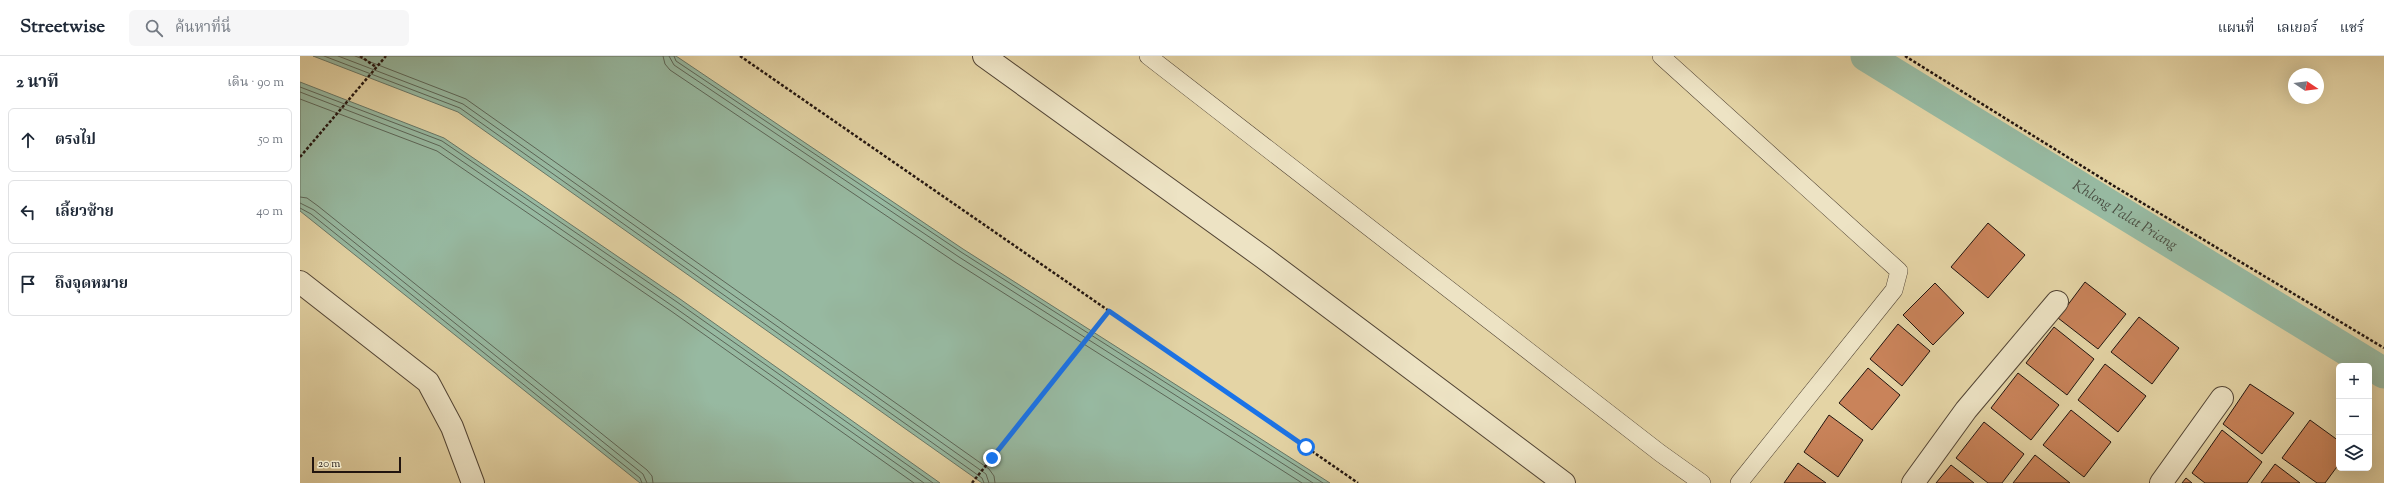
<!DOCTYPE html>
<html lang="th">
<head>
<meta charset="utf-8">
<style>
	:root { --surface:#fff; --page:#f6f6f7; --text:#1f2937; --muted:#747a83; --line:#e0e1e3 }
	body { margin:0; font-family:"Sorts Mill Goudy","Noto Serif Thai",serif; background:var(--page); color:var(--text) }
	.controls { position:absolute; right:12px; bottom:12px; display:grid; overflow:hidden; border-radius:6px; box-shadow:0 4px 16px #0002 }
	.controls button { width:36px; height:36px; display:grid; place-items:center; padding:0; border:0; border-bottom:1px solid var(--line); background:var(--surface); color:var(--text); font:20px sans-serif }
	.compass { position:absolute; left:1988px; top:12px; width:36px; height:36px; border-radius:50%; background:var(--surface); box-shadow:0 4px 16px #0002; rotate:103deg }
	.scale { position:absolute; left:12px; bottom:10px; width:89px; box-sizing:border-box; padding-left:4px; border:2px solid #21140f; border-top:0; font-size:11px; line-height:14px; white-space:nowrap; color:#21140f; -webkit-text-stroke:3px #ede3c4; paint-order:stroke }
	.stop { position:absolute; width:12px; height:12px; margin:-9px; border:3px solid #1a73e8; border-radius:50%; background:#fff }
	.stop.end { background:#1a73e8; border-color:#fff; box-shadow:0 1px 4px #0008 }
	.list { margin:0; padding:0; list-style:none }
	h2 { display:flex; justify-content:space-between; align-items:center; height:52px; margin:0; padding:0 16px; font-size:17px }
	h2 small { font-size:13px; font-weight:400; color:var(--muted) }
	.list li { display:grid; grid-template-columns:26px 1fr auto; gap:12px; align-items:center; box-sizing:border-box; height:64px; margin:0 8px 8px; padding:0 8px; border:1px solid var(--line); border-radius:6px }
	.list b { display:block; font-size:15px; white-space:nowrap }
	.list em { font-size:13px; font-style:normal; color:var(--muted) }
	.icon { flex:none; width:22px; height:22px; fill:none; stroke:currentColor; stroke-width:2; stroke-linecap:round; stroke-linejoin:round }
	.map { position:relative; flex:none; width:2084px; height:427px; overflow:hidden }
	header { display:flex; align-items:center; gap:24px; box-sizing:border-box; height:56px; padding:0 20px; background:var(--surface); border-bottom:1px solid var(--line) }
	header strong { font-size:19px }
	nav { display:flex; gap:22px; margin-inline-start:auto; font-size:14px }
	.search { width:280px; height:36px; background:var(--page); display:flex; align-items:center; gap:10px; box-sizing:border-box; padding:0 14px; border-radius:6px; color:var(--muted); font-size:15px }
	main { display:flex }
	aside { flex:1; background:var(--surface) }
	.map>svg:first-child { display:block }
</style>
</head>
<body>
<header>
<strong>Streetwise</strong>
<div class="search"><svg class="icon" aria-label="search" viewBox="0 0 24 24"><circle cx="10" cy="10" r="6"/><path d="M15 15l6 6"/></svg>ค้นหาที่นี่</div>
<nav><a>แผนที่</a><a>เลเยอร์</a><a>แชร์</a></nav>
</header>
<main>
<aside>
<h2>2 นาที<small>เดิน · 90 m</small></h2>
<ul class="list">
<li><svg class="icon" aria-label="ahead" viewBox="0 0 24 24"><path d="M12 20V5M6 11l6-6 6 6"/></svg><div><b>ตรงไป</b></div><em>50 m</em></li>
<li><svg class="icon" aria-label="left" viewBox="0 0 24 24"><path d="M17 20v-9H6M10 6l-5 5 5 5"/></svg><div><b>เลี้ยวซ้าย</b></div><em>40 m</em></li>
<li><svg class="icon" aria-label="arrive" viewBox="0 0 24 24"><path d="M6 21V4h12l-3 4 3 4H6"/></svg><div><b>ถึงจุดหมาย</b></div></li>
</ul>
</aside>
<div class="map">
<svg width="2084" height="427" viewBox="0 0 2084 427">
	<rect width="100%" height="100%" fill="#e4d4a5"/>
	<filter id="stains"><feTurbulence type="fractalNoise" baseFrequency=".005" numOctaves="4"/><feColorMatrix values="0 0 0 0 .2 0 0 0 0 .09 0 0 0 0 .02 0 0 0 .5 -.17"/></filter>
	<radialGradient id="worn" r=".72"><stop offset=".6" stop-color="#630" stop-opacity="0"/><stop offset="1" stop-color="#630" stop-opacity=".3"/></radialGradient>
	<g fill="#97b9a1" stroke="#687767">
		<path d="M13,0H376L663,193L1030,427H682L158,56Z"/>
		<path d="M0,26L144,82L380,243L640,427H340L0,155Z"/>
	</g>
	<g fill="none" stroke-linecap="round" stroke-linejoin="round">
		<g stroke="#5c6658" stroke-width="1">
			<path d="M24,0L160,52L682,422L684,427"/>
			<path d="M38,0L163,48L686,418L689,427"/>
			<path d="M55,0L166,43L689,413L694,420L695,427"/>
			<path d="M363,0L365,8L370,14L655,206L1002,427"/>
			<path d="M369,0L374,9L659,201L1013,427"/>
			<path d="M374,0L376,5L661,196L1023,427"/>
			<path d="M0,31L142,85L377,246L633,427"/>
			<path d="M0,36L140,90L374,251L624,427"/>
			<path d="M0,43L137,95L371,255L614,427"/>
			<path d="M0,141L7,142L18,150L347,414L352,420L353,427"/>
			<path d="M0,147L14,154L343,418L347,427"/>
			<path d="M0,152L11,158L340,422L342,427"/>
		</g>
		<path stroke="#97b9a1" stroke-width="31" id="s1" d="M1566,0L2084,317"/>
	</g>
	<g fill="#c9835a" stroke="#21140f">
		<path d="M1688,167L1725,199L1688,242L1651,211Z"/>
		<path d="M1785,226L1826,258L1798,293L1758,262Z"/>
		<path d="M1635,227L1664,257L1633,289L1603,259Z"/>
		<path d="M1839,261L1879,292L1852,328L1811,296Z"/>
		<path d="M1598,268L1630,295L1602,330L1570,303Z"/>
		<path d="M1754,271L1794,303L1767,339L1726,307Z"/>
		<path d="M1805,308L1846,340L1818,376L1778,344Z"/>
		<path d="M1568,312L1600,339L1572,374L1539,347Z"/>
		<path d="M1718,317L1759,349L1731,384L1691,352Z"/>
		<path d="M1950,328L1994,357L1962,398L1923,368Z"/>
		<path d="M1771,354L1811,386L1784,421L1743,389Z"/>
		<path d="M1529,359L1563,384L1538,421L1504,396Z"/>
		<path d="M2010,364L2039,385V408L2025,427H2017L1982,402Z"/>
		<path d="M1684,366L1724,398L1702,427H1688L1656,402Z"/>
		<path d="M1922,374L1962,406L1947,427H1905L1892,417Z"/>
		<path d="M1735,399L1770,427H1713Z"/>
		<path d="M1498,407L1526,427H1484Z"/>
		<path d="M1975,408L2000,427H1961Z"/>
		<path d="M1651,409L1674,427H1636Z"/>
		<path d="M1886,422L1892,427H1882Z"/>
	</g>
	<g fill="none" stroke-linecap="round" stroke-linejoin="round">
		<defs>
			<g id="lane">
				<path d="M848,0L1360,397L1402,427"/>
				<path d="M1361,0L1599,215L1594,234L1439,427"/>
			</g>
			<g id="street">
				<path d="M684,0L964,202L1264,427"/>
				<path d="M0,226L128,326L152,371L173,427"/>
				<path d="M1613,427L1666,354L1757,246"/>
				<path d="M1861,427L1922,342"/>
			</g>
		</defs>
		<use href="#lane" stroke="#524434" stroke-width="18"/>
		<use href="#street" stroke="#524434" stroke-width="24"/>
		<g stroke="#21140f" stroke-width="2.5" stroke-dasharray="3 2" stroke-linecap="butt">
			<path d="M60,0L76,11"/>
			<path d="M440,0L1058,427"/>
			<path d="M1605,0L1814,130L2084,292"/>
			<path d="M0,101L86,0"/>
			<path d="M672,427L809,255"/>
		</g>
		<use href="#lane" stroke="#ede3c4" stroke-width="17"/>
		<use href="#street" stroke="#ede3c4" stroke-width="22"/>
	</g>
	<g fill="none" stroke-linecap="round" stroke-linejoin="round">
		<path stroke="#1a73e8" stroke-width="5" d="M692,402L809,255L1006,391"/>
	</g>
	<g text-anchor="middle" stroke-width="3" stroke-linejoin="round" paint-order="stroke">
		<g font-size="15" font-style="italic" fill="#4a4e42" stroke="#ede3c4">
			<text dy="5" stroke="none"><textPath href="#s1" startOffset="304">Khlong Palat Priang</textPath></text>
		</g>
	</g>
	<rect width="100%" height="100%" filter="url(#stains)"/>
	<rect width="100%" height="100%" fill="url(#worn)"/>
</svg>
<div class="controls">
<button>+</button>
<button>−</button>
<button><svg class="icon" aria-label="layers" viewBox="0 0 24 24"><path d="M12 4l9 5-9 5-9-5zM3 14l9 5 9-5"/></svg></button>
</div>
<svg class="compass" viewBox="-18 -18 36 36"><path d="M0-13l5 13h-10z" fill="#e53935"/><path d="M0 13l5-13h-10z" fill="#747a83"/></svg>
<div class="scale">20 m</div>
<div class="stop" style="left:1006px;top:391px"></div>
<div class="stop end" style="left:692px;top:402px"></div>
</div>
</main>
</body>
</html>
